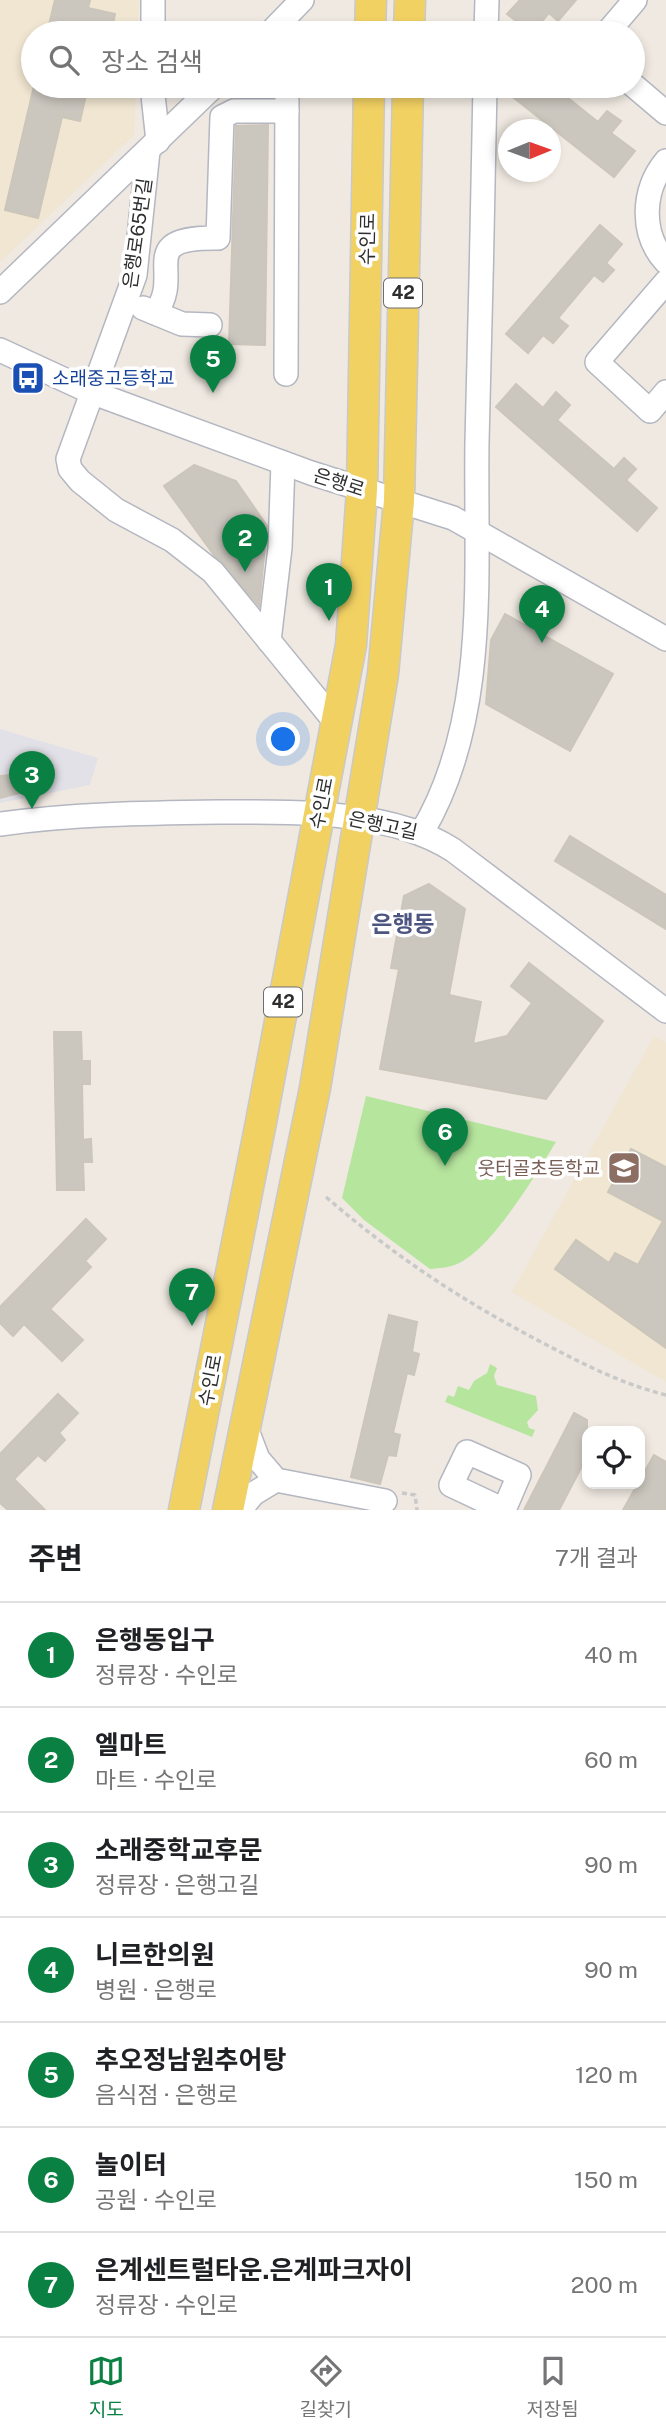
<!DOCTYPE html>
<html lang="ko">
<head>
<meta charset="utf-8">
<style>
	:root { --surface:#fff; --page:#f6f6f6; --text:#202124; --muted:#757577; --line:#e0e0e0; --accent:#0b8043 }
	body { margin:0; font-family:"Public Sans","Noto Sans KR",sans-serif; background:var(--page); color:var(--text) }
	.controls { position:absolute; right:21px; bottom:21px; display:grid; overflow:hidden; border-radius:14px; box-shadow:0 4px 10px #0003 }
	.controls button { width:63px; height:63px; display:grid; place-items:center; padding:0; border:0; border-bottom:2px solid var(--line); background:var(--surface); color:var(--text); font:35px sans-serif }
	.compass { position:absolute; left:498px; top:119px; width:63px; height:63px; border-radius:50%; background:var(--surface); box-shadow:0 4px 10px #0003; rotate:89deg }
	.you { position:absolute; left:284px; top:740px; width:24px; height:24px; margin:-18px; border:5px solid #fff; border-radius:50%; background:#1a73e8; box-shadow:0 0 0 10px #1a73e833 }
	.badge { display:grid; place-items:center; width:46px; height:46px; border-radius:50%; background:var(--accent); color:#fff; font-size:23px; font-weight:700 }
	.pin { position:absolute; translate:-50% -58px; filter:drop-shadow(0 2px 4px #0008) }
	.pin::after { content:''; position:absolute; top:37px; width:24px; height:21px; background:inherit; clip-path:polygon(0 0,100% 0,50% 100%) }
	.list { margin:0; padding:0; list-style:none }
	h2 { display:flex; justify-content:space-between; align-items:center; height:91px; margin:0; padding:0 28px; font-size:30px }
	h2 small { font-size:23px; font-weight:400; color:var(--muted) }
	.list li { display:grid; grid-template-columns:46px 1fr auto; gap:21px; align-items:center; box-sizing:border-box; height:105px; padding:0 28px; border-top:2px solid var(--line) }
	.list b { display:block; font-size:26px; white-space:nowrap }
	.list p { margin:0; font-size:23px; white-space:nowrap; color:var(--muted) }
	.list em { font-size:23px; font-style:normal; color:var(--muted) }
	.icon { flex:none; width:38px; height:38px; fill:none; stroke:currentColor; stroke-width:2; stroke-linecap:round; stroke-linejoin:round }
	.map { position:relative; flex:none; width:666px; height:1510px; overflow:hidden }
	.search { position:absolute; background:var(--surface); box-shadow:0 4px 10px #0003; left:21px; right:21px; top:21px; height:77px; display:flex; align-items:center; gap:18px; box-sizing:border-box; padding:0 24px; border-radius:38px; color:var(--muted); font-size:26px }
	.sheet { height:826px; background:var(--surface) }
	nav { display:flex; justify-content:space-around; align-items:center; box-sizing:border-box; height:98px; border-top:2px solid var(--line); background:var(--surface); font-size:19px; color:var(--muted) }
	nav a { display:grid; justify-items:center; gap:4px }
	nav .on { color:var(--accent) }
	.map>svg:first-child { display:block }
</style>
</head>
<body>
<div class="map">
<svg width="666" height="1510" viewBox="0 0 666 1510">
	<rect width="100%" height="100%" fill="#efe9e1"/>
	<path fill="#e3e1e8" d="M0,729L98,758L90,785L0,803Z"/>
	<g fill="#f0e6d1">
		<path d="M0,0H139L138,33H33V86H136L134,135L0,262Z"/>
		<path d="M654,1036L666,1043V1382L512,1292Z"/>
	</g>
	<g fill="#b6e59e">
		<path d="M366,1096L556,1142C536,1174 492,1249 457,1264C449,1268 438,1268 430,1269L364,1220L342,1198Z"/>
		<path d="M490,1364L497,1368L494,1376L497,1385L536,1396L538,1410L527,1422L529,1428L535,1430L532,1437L445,1402L448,1395L454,1397L458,1386L469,1390L474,1381L487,1373Z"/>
	</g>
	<g fill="#cbc7bf" stroke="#cbc5ba" stroke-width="2">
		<path d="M55,0H90L88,8L115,14L111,33L83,28L82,33H47Z"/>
		<path d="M520,0H576L558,21L549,13L532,33L507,14Z"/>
		<path d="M34,86H67L87,91L80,121L62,117L38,218L5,210Z"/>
		<path d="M499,86H553L598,122L607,111L621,121L611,133L635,151L614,177Z"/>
		<path d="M268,125L265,345L229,344L236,126Z"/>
		<path d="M600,225L622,244L606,263L614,270L603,282L594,275L558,318L568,326L553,343L543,335L528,353L506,334Z"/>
		<path d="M516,384L543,408L556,392L570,405L557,420L614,469L624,458L636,469L626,480L657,508L637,531L496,407Z"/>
		<path d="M194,465L236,481L267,526L259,606L214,555L164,486Z"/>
		<path d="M505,614L613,674L570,751L486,704L491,640Z"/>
		<path d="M20,774L23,792L0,798V776Z"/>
		<path d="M570,836L666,895V929L555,861Z"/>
		<path d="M429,884L465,909L449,995L481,1002L473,1044L507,1036L532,1003L511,986L529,963L603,1021L546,1099L380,1069L399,969L391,968L404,896Z"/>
		<path d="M54,1032H81L82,1061H90V1084H82L83,1140L91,1139L92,1162H83L84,1190H57Z"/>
		<path d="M631,1149L666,1167V1348L555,1269L576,1240L609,1263L615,1253L638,1265L663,1221L608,1192Z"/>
		<path d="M86,1219L106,1239L85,1261L91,1267L50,1309L83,1340L62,1361L24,1324L13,1336L0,1323V1307Z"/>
		<path d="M389,1315L417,1322L412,1352L419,1354L414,1375L407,1373L393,1433L400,1435L396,1456L388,1455L380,1484L351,1477Z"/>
		<path d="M58,1394L78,1413L59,1433L65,1440L45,1461L38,1455L14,1479L45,1510H8L0,1503V1454Z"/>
		<path d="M574,1413L587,1420V1469L582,1466L559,1510H524Z"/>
		<path d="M654,1455L666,1462V1510H623Z"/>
	</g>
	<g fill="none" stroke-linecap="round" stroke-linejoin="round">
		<defs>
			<g id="minor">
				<path d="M153,33V0"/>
				<path d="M270,33L302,0"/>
				<path d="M486,33L487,0"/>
				<path d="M607,33L635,0"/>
				<path d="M633,85L666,113"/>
				<path d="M152,86L158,141"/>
				<path d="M148,151L135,275L68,459L70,469L80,481L116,510L172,540L213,572L337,724"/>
				<path d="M666,161C642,190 640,234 666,262"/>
				<path d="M666,282L597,362L650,411L666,392"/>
				<path d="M0,292L214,86"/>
				<path d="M143,308L182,324L210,325"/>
				<path d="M155,313C186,273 132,237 218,238L222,117L234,111H287"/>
				<path d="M0,350L91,392L311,473L453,518L666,639"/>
				<path d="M286,374L287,86"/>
				<path d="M269,641L280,548L283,463"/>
				<path d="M0,824C73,814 145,813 219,812C292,812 389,809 453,850L666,1011"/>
				<path d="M422,832C490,718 475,570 477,442C480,323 483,205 485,86"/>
				<path d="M246,1428L258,1459L276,1480L385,1501"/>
				<path d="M240,1510L253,1494L276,1480"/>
				<path d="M504,1510L519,1475L467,1452L451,1485L504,1510"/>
			</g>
			<g id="major">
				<path d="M370,33L371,0"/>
				<path d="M409,33L410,0"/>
				<path d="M184,1510L261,1122L351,645L362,490L369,86"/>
				<path d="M228,1510L315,1088L383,674L399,501L408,86"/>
			</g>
		</defs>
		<use href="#minor" stroke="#b4b7c1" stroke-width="26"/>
		<use href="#major" stroke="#c9c9c9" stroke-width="33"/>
		<g stroke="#c9c9c9" stroke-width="3.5" stroke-dasharray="5 3.5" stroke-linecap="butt">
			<path d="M326,1197C397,1258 461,1300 543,1343C583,1364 622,1384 666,1395"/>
			<path d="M402,1493L415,1495L417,1510"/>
		</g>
		<use href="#minor" stroke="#fff" stroke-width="23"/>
		<use href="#major" stroke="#f2d163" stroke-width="30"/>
	</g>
	<defs>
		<symbol id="bus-square" viewBox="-11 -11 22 22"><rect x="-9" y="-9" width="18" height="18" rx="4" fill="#1a4fb4" stroke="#fff"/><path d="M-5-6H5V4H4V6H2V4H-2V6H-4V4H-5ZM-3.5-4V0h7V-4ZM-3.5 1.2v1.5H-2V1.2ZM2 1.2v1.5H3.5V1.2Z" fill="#fff"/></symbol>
		<symbol id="school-square" viewBox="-11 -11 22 22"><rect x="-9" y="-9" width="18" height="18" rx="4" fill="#8d6e63" stroke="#fff"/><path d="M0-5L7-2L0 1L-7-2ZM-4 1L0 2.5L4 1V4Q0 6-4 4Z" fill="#fff"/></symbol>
	</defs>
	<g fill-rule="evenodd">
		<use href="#bus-square" x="9" y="359" width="38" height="38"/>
		<use href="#school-square" x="605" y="1149" width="38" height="38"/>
	</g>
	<g text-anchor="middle" stroke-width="7" stroke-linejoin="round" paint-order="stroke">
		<g fill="#fff" stroke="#6d6d6d" stroke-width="2">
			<rect x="384" y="278.5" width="38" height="29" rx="5"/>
			<rect x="264" y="987.5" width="38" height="29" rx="5"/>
		</g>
		<g font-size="18" font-weight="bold" fill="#2e2e2e">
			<text x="403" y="299">42</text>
			<text x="283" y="1008">42</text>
		</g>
		<g font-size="19" fill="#2e2e2e" stroke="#fff">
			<text transform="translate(137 233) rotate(-82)" y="7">은행로65번길</text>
			<text transform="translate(367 239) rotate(-89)" y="7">수인로</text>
			<text transform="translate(339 482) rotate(18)" y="7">은행로</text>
			<text transform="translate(321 803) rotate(-79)" y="7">수인로</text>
			<text transform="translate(383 825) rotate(12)" y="7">은행고길</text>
			<text transform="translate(210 1380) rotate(-79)" y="7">수인로</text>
		</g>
		<g font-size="19" fill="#164399" stroke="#fff" text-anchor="start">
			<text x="52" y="385">소래중고등학교</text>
		</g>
		<g font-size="19" fill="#785e54" stroke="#fff" text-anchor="end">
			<text x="600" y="1175">웃터골초등학교</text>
		</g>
		<g font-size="23" font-weight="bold" fill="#4d5680" stroke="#fff">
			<text x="403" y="932">은행동</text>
		</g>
	</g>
</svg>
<div class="controls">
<button><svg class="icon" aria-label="locate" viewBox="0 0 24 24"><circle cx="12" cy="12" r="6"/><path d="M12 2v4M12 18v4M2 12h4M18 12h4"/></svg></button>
</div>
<svg class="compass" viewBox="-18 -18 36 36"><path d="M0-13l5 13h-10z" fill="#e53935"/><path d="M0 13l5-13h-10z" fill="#757577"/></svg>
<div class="you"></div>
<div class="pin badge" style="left:329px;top:621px">1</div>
<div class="pin badge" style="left:245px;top:572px">2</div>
<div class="pin badge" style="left:32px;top:809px">3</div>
<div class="pin badge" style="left:542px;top:643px">4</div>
<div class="pin badge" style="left:213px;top:393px">5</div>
<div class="pin badge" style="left:445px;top:1166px">6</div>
<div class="pin badge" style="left:192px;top:1326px">7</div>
<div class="search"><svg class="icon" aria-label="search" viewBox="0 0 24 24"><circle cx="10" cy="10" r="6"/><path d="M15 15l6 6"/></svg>장소 검색</div>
</div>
<section class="sheet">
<h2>주변<small>7개 결과</small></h2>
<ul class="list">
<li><span class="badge">1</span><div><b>은행동입구</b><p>정류장 · 수인로</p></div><em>40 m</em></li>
<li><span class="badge">2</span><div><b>엘마트</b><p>마트 · 수인로</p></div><em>60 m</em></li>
<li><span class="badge">3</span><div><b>소래중학교후문</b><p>정류장 · 은행고길</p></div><em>90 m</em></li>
<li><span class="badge">4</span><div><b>니르한의원</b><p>병원 · 은행로</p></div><em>90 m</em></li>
<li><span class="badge">5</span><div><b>추오정남원추어탕</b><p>음식점 · 은행로</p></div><em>120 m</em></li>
<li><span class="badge">6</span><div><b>놀이터</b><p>공원 · 수인로</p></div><em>150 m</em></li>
<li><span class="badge">7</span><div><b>은계센트럴타운.은계파크자이</b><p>정류장 · 수인로</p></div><em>200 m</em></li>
</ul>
</section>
<nav>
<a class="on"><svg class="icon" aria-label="map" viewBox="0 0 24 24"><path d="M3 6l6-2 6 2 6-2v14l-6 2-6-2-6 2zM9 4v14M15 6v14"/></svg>지도</a>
<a><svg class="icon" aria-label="directions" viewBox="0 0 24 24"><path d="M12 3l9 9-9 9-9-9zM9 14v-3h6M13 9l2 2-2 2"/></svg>길찾기</a>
<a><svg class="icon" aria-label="saved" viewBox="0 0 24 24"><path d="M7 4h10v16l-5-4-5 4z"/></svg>저장됨</a>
</nav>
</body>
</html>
